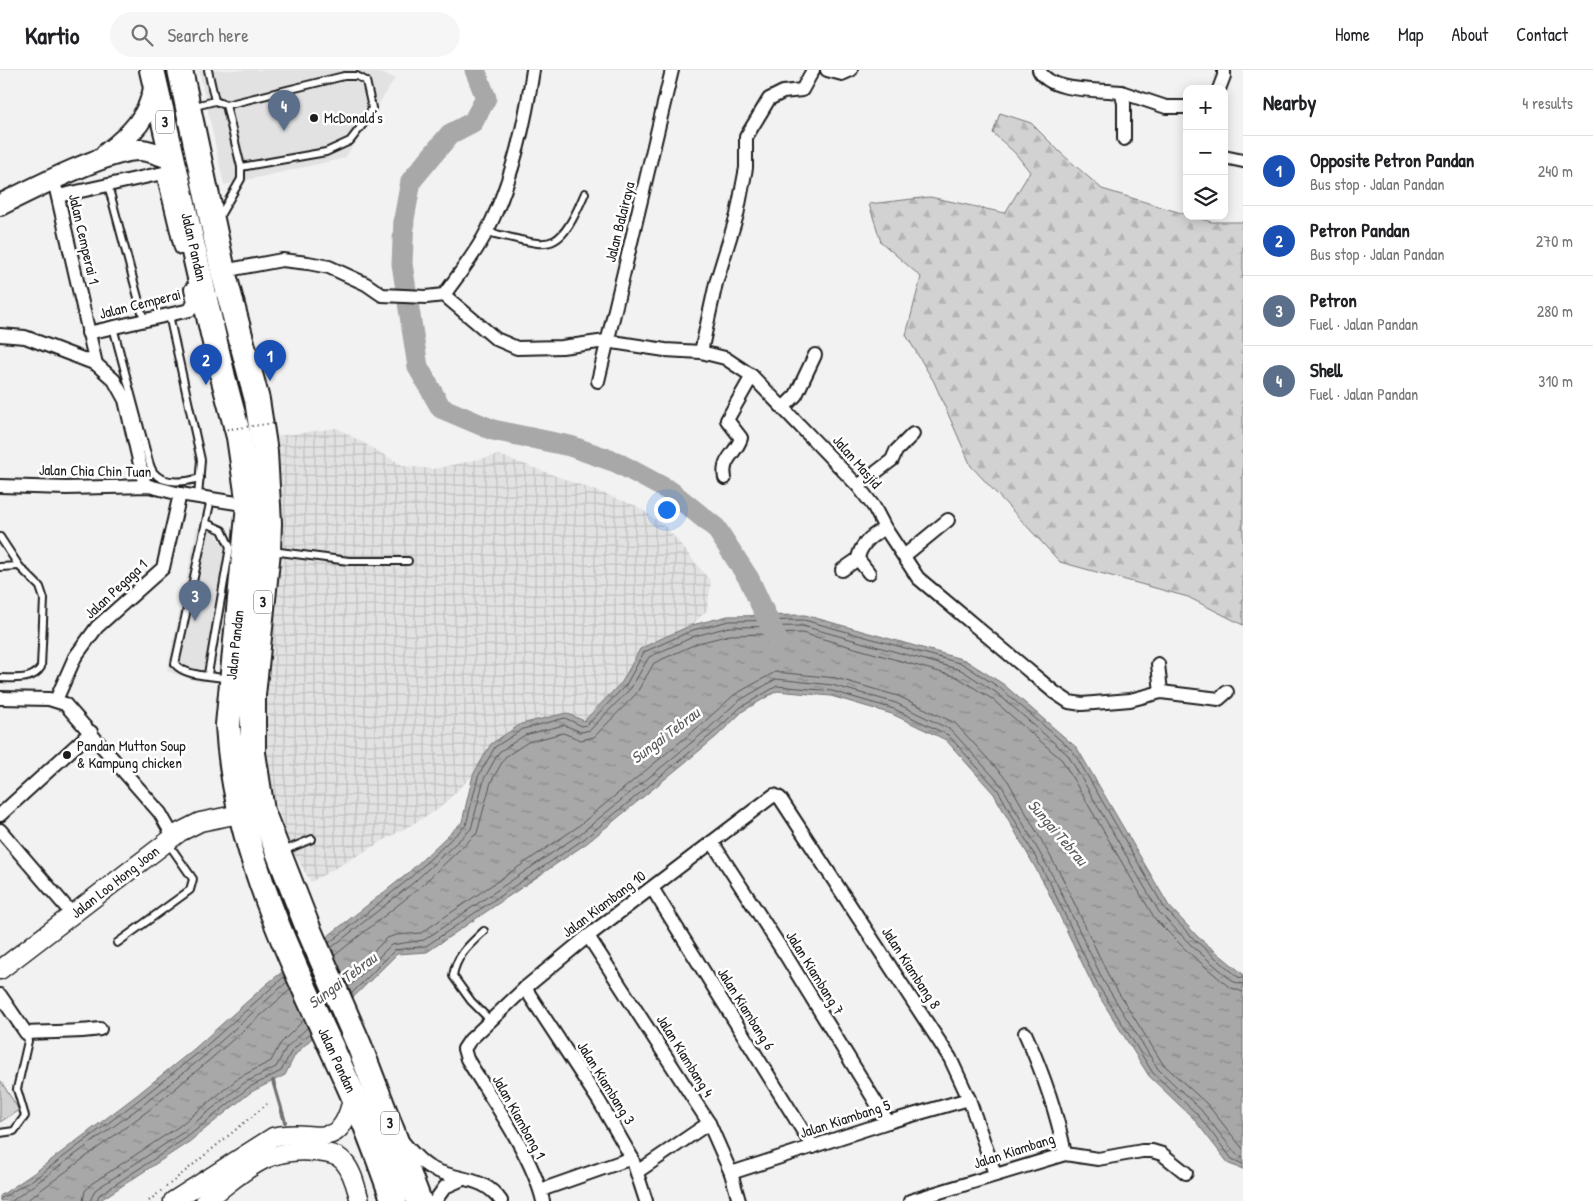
<!DOCTYPE html>
<html lang="en">
<head>
<meta charset="utf-8">
<style>
	:root { --surface:#fff; --page:#f6f6f6; --text:#202124; --muted:#757577; --line:#e0e0e0; --accent:#db2777 }
	body { margin:0; font-family:"Patrick Hand",sans-serif; background:var(--page); color:var(--text) }
	.controls { position:absolute; right:15px; top:15px; display:grid; overflow:hidden; border-radius:10px; box-shadow:0 2px 12px #0003 }
	.controls button { width:45px; height:45px; display:grid; place-items:center; padding:0; border:0; border-bottom:1px solid var(--line); background:var(--surface); color:var(--text); font:25px sans-serif }
	.you { position:absolute; left:666px; top:439px; width:18px; height:18px; margin:-12px; border:4px solid #fff; border-radius:50%; background:#1a73e8; box-shadow:0 0 0 8px #1a73e833 }
	.badge { display:grid; place-items:center; width:32px; height:32px; border-radius:50%; background:var(--accent); color:#fff; font-size:16px; font-weight:700 }
	.pin { position:absolute; translate:-50% -41px; filter:drop-shadow(0 1px 2px #0008) }
	.pin::after { content:''; position:absolute; top:26px; width:18px; height:15px; background:inherit; clip-path:polygon(0 0,100% 0,50% 100%) }
	.list { margin:0; padding:0; list-style:none }
	h2 { display:flex; justify-content:space-between; align-items:center; height:65px; margin:0; padding:0 20px; font-size:21px }
	h2 small { font-size:16px; font-weight:400; color:var(--muted) }
	.list li { display:grid; grid-template-columns:32px 1fr auto; gap:15px; align-items:center; box-sizing:border-box; height:70px; padding:0 20px; border-top:1px solid var(--line) }
	.list b { display:block; font-size:19px; white-space:nowrap }
	.list p { margin:0; font-size:16px; white-space:nowrap; color:var(--muted) }
	.list em { font-size:16px; font-style:normal; color:var(--muted) }
	.icon { flex:none; width:28px; height:28px; fill:none; stroke:currentColor; stroke-width:2; stroke-linecap:round; stroke-linejoin:round }
	.map { position:relative; flex:none; width:1243px; height:1131px; overflow:hidden }
	header { display:flex; align-items:center; gap:30px; box-sizing:border-box; height:70px; padding:0 25px; background:var(--surface); border-bottom:1px solid var(--line) }
	header strong { font-size:24px }
	nav { display:flex; gap:28px; margin-inline-start:auto; font-size:18px }
	.search { width:350px; height:45px; background:var(--page); display:flex; align-items:center; gap:12px; box-sizing:border-box; padding:0 18px; border-radius:28px; color:var(--muted); font-size:19px }
	main { display:flex }
	aside { flex:1; background:var(--surface) }
	.map>svg:first-child { display:block }
</style>
</head>
<body>
<header>
<strong>Kartio</strong>
<div class="search"><svg class="icon" aria-label="search" viewBox="0 0 24 24"><circle cx="10" cy="10" r="6"/><path d="M15 15l6 6"/></svg>Search here</div>
<nav><a>Home</a><a>Map</a><a>About</a><a>Contact</a></nav>
</header>
<main>
<div class="map">
<svg width="1243" height="1131" viewBox="0 0 1243 1131">
	<defs>
		<pattern id="industrial-grid" width="8" height="8" patternUnits="userSpaceOnUse" patternTransform="scale(1.25)"><rect width="8" height="8" fill="#e2e2e2"/><path d="M0 4h8M4 0v8" fill="none" stroke="#c1c1c1"/></pattern>
		<pattern id="forest-firs" width="22" height="20" patternUnits="userSpaceOnUse" patternTransform="scale(1.25)"><rect width="22" height="20" fill="#d2d2d2"/><path d="M5 1l3.5 6h-7zM16 11l3.5 6h-7z" fill="#b4b4b4"/></pattern>
		<pattern id="water-ripples" width="26" height="14" patternUnits="userSpaceOnUse" patternTransform="scale(1.25)"><rect width="26" height="14" fill="#a8a8a8"/><path d="M2 4q2-2 4 0t4 0M15 11q2-2 4 0t4 0" fill="none" stroke="#888"/></pattern>
	</defs>
	<rect width="100%" height="100%" fill="#f2f2f2"/>
	<filter id="ink" filterUnits="userSpaceOnUse"><feTurbulence type="fractalNoise" baseFrequency=".02" numOctaves="2"/><feDisplacementMap in="SourceGraphic" scale="10" xChannelSelector="R" yChannelSelector="G"/><feConvolveMatrix kernelMatrix="1 2 1 2 8 2 1 2 1" color-interpolation-filters="sRGB"/></filter>
	<g filter="url(#ink)">
		<g fill="#e2e2e2">
			<path d="M199,0H371L395,8L345,88L224,115Z"/>
			<path d="M197,457L216,463L226,482L203,613L167,601Z"/>
		</g>
		<path fill="url(#industrial-grid)" d="M337,358L404,396L433,399L499,385L637,436L668,459L711,512L707,540L692,555L640,579L622,612L584,651L566,643L520,654L491,674L473,705L439,739L311,812L288,773L260,679L271,542L283,478L278,366Z"/>
		<path fill="url(#forest-firs)" stroke="#777" d="M1000,43L1031,53L1062,84L1102,119L1211,152H1243V555L1188,527L1060,492L971,396L934,312L906,265L921,207L881,172L869,134L930,127L1005,143L1030,102L1015,83L993,63Z"/>
		<path fill="#d2d2d2" stroke="#777" d="M0,1010L19,1040L0,1052Z"/>
		<path fill="url(#water-ripples)" stroke="#707070" d="M805,545L965,590L1003,614L1077,678L1169,836L1198,867L1243,904V1099L1229,1094L1193,1048L1149,1006L1094,918L1045,815L994,724L946,670L892,644L831,626L777,621L743,641L716,667L587,773L427,882L397,884L295,985L285,1005L251,1022L189,1072L99,1131H0V1126L34,1103L137,1025L194,979L268,913L406,805L462,752L473,705L491,674L521,654L566,643L584,651L622,612L640,579L658,570L692,555L728,546Z"/>
		<g fill="none" stroke-linecap="round" stroke-linejoin="round">
			<g stroke="#545454" stroke-width="1">
				<path d="M329,873L409,809L466,755L478,707L495,677L523,659L565,648L582,656L587,655L626,615L644,582L693,560L729,551L804,550L963,594L1000,618L1073,681L1165,839L1195,870L1238,907L1243,908"/>
				<path d="M331,878L413,813L471,759L484,709L499,682L525,665L564,655L581,662L590,660L631,618L649,587L695,566L729,557L803,556L961,600L997,623L1068,685L1159,842L1191,875L1234,912L1243,914"/>
				<path d="M334,886L418,819L477,763L491,712L505,687L528,672L563,663L581,670L594,667L636,624L654,593L698,573L730,565L802,563L957,607L992,629L1062,690L1155,849L1186,880L1229,917L1243,922"/>
				<path d="M345,910L387,868L396,865L421,863L576,758L703,653L734,625L775,602L836,608L898,626L955,653L1008,711L1062,807L1110,909L1163,994L1207,1034L1243,1079"/>
				<path d="M348,918L391,875L424,870L580,764L708,659L737,632L776,609L832,615L896,633L951,660L1002,716L1055,810L1104,912L1158,999L1201,1040L1236,1084L1243,1087"/>
				<path d="M351,924L395,880L426,876L584,769L712,664L741,637L777,616L832,621L894,639L948,665L998,720L1050,813L1098,915L1153,1003L1197,1044L1232,1089L1243,1094"/>
				<path d="M0,1129L37,1107L140,1029L198,983L285,906"/>
				<path d="M12,1131L144,1034L202,988L287,912"/>
				<path d="M26,1131L149,1040L206,993L291,919"/>
				<path d="M83,1131L85,1121L91,1114L178,1057L240,1007L271,991L280,974L304,950"/>
				<path d="M90,1131L95,1120L182,1063L244,1013L276,997L286,978L308,957"/>
				<path d="M97,1131L99,1125L186,1068L248,1018L281,1001L291,982L310,963"/>
			</g>
			<path stroke="#707070" stroke-width="4" d="M273,1011L285,1052"/>
			<path stroke="#a8a8a8" stroke-width="21" d="M475,0L486,28L473,52L450,64L411,111L404,149L402,194L418,297L441,338L493,360L570,376L616,392L670,421L716,458L749,509L778,572"/>
			<defs>
				<g id="lane">
					<path d="M208,0L215,31"/>
					<path d="M191,37L215,31L226,35L344,6H357L366,11L372,38L367,49L350,71L326,82L241,97"/>
					<path d="M108,115L144,250"/>
					<path d="M218,149L241,109V97L226,35"/>
					<path d="M486,162C550,175 556,190 585,123"/>
					<path d="M169,245L201,390L198,427"/>
					<path d="M113,257L148,388C149,392 151,399 154,403C164,415 187,412 200,408"/>
					<path d="M211,429L175,594C186,607 212,605 229,609"/>
					<path d="M206,453L222,460L230,477L208,604"/>
					<path d="M0,467L19,496L40,517L44,529L41,597C33,611 15,608 0,608"/>
					<path d="M272,481L349,491H408"/>
					<path d="M0,497L19,496"/>
					<path d="M283,781L312,769"/>
					<path d="M484,861C469,875 456,886 453,906L471,931L490,950"/>
					<path d="M117,873L190,820L193,809L168,773"/>
					<path d="M0,1063L14,1061L25,1046L17,1019L28,971L26,963"/>
				</g>
				<g id="street">
					<path d="M827,0L842,4L851,0"/>
					<path d="M1039,0C1050,23 1098,19 1121,22L1124,33V69"/>
					<path d="M1219,19L1224,6V0"/>
					<path d="M1121,22L1166,37H1187"/>
					<path d="M1224,87L1243,91"/>
					<path d="M56,119L96,294"/>
					<path d="M58,126L163,103L181,178"/>
					<path d="M223,201L282,190L308,193L329,197L366,214L382,225L426,227L444,225L496,269L517,278L562,277L606,271L665,280L701,282L725,288L752,306L858,416L874,437L885,458L918,508L1054,622L1069,632L1082,634L1130,630L1161,622L1219,629L1227,622"/>
					<path d="M444,225C459,204 476,183 487,161C512,112 525,55 533,0"/>
					<path d="M88,263L190,240L194,232L191,219"/>
					<path d="M0,265L25,267L96,294L114,310L125,330L145,416"/>
					<path d="M701,282L716,213L737,145L746,98V67L769,29L783,22L802,20L813,0"/>
					<path d="M598,311L672,0"/>
					<path d="M784,337L796,325L815,285"/>
					<path d="M725,408C721,389 736,384 741,368L727,350L752,306"/>
					<path d="M0,416L66,418L149,416L180,424L249,435"/>
					<path d="M858,416L892,390L896,381L913,364"/>
					<path d="M904,486L948,450"/>
					<path d="M842,500L858,489"/>
					<path d="M869,503L858,489C860,474 872,465 885,458"/>
					<path d="M1158,594L1161,622"/>
					<path d="M0,628L49,629L65,634L160,743L173,766"/>
					<path d="M56,630L75,587L97,557L163,498L180,424"/>
					<path d="M0,745L91,662"/>
					<path d="M0,760L73,845"/>
					<path d="M712,772L788,889L888,1052"/>
					<path d="M652,818L813,1077"/>
					<path d="M588,866L709,1053L731,1103L739,1131"/>
					<path d="M525,918L599,1031L632,1088L646,1131"/>
					<path d="M0,925L26,963C51,961 76,963 100,959"/>
					<path d="M403,1072C411,1081 419,1091 429,1097C455,1112 483,1104 501,1131"/>
					<path d="M1065,1084L1098,1089L1142,1081H1152L1162,1084L1186,1103"/>
					<path d="M637,1102L709,1053"/>
					<path d="M731,1103L888,1052L969,1029"/>
					<path d="M541,1120L632,1088"/>
					<path d="M435,1131L445,1117L463,1109"/>
					<path d="M543,1131C532,1085 492,1030 467,989L464,979L470,970L525,918L588,866L774,725L780,728L950,988L969,1029L995,1104"/>
					<path d="M910,1131L1065,1084C1057,1042 1043,1003 1025,963"/>
				</g>
				<g id="secondary">
					<path d="M0,900L180,762L200,752L239,744"/>
					<path d="M173,1131L273,1067C316,1056 340,1088 353,1025"/>
					<path d="M205,1131C244,1103 265,1076 316,1082C326,1083 338,1084 344,1092C353,1102 356,1118 360,1131"/>
				</g>
				<g id="primary">
					<path d="M106,84C132,64 150,46 155,13"/>
					<path d="M0,135C30,120 111,78 141,80C152,81 163,86 174,90"/>
				</g>
				<g id="highway">
					<path d="M152,0L223,307L239,367L249,435L228,655C235,788 300,905 353,1025C369,1060 381,1096 394,1131"/>
					<path d="M180,0L223,201L257,330L265,382L269,453L268,481L253,625V683L262,741L308,858L359,975L419,1131"/>
				</g>
			</defs>
			<use href="#lane" stroke="#1c1c1c" stroke-width="10"/>
			<use href="#street" stroke="#1c1c1c" stroke-width="16"/>
			<use href="#secondary" stroke="#1c1c1c" stroke-width="21"/>
			<use href="#primary" stroke="#1c1c1c" stroke-width="24"/>
			<use href="#highway" stroke="#1c1c1c" stroke-width="28"/>
			<g stroke="#1c1c1c" stroke-width="2" stroke-dasharray="1 4" stroke-linecap="butt">
				<path d="M166,1117L267,1034"/>
				<path d="M149,1131L162,1120"/>
			</g>
			<use href="#lane" stroke="#fff" stroke-width="6"/>
			<use href="#street" stroke="#fff" stroke-width="12"/>
			<use href="#secondary" stroke="#fff" stroke-width="18"/>
			<use href="#primary" stroke="#fff" stroke-width="20"/>
			<use href="#highway" stroke="#fff" stroke-width="24"/>
			<path stroke="#1c1c1c" stroke-width="2" stroke-dasharray="1 4" stroke-linecap="butt" d="M222,360L275,353"/>
		</g>
	</g>
	<g fill="#1c1c1c" stroke="#fff" stroke-width="2">
		<circle cx="314" cy="48" r="5"/>
		<circle cx="67" cy="685" r="5"/>
	</g>
	<g text-anchor="middle" stroke-width="5" stroke-linejoin="round" paint-order="stroke">
		<g fill="#fff" stroke="#606060" stroke-width="1">
			<rect x="156" y="40.5" width="18" height="23" rx="4"/>
			<rect x="254" y="520.5" width="18" height="23" rx="4"/>
			<rect x="381" y="1041.5" width="18" height="23" rx="4"/>
		</g>
		<g font-size="14" font-weight="bold" fill="#1c1c1c">
			<text x="165" y="57">3</text>
			<text x="263" y="537">3</text>
			<text x="390" y="1058">3</text>
		</g>
		<g font-size="15" fill="#1c1c1c" stroke="#fff" text-anchor="start">
			<text x="324" y="53">McDonald's</text>
			<text x="77" y="681">Pandan Mutton Soup<tspan x="77" dy="17">&amp; Kampung chicken</tspan></text>
		</g>
		<g font-size="15" fill="#1c1c1c" stroke="#fff">
			<text transform="translate(620 152) rotate(-76)" y="5">Jalan Balairaya</text>
			<text transform="translate(84 169) rotate(77)" y="5">Jalan Cemperai 1</text>
			<text transform="translate(194 177) rotate(77)" y="5">Jalan Pandan</text>
			<text transform="translate(140 234) rotate(-14)" y="5">Jalan Cemperai</text>
			<text transform="translate(857 392) rotate(49)" y="5">Jalan Masjid</text>
			<text transform="translate(95 401) rotate(1)" y="5">Jalan Chia Chin Tuan</text>
			<text transform="translate(116 519) rotate(-43)" y="5">Jalan Pegaga 1</text>
			<text transform="translate(235 575) rotate(-84)" y="5">Jalan Pandan</text>
			<text transform="translate(115 812) rotate(-38)" y="5">Jalan Loo Hong Joon</text>
			<text transform="translate(604 834) rotate(-37)" y="5">Jalan Kiambang 10</text>
			<text transform="translate(911 898) rotate(57)" y="5">Jalan Kiambang 8</text>
			<text transform="translate(815 903) rotate(58)" y="5">Jalan Kiambang 7</text>
			<text transform="translate(746 939) rotate(58)" y="5">Jalan Kiambang 6</text>
			<text transform="translate(685 986) rotate(58)" y="5">Jalan Kiambang 4</text>
			<text transform="translate(337 990) rotate(65)" y="5">Jalan Pandan</text>
			<text transform="translate(606 1013) rotate(58)" y="5">Jalan Kiambang 3</text>
			<text transform="translate(519 1047) rotate(61)" y="5">Jalan Kiambang 1</text>
			<text transform="translate(845 1049) rotate(-18)" y="5">Jalan Kiambang 5</text>
			<text transform="translate(1014 1081) rotate(-18)" y="5">Jalan Kiambang</text>
		</g>
		<g font-size="16" font-style="italic" fill="#5b5b5b" stroke="#fff">
			<text transform="translate(665 665) rotate(-37)" y="6">Sungai Tebrau</text>
			<text transform="translate(1058 762) rotate(49)" y="6">Sungai Tebrau</text>
			<text transform="translate(342 910) rotate(-37)" y="6">Sungai Tebrau</text>
		</g>
	</g>
</svg>
<div class="controls">
<button>+</button>
<button>−</button>
<button><svg class="icon" aria-label="layers" viewBox="0 0 24 24"><path d="M12 4l9 5-9 5-9-5zM3 14l9 5 9-5"/></svg></button>
</div>
<div class="you"></div>
<div class="pin badge" style="left:270px;top:311px;background:#1a4fb4">1</div>
<div class="pin badge" style="left:206px;top:315px;background:#1a4fb4">2</div>
<div class="pin badge" style="left:195px;top:551px;background:#5c6f8a">3</div>
<div class="pin badge" style="left:284px;top:61px;background:#5c6f8a">4</div>
</div>
<aside>
<h2>Nearby<small>4 results</small></h2>
<ul class="list">
<li><span class="badge" style="background:#1a4fb4">1</span><div><b>Opposite Petron Pandan</b><p>Bus stop · Jalan Pandan</p></div><em>240 m</em></li>
<li><span class="badge" style="background:#1a4fb4">2</span><div><b>Petron Pandan</b><p>Bus stop · Jalan Pandan</p></div><em>270 m</em></li>
<li><span class="badge" style="background:#5c6f8a">3</span><div><b>Petron</b><p>Fuel · Jalan Pandan</p></div><em>280 m</em></li>
<li><span class="badge" style="background:#5c6f8a">4</span><div><b>Shell</b><p>Fuel · Jalan Pandan</p></div><em>310 m</em></li>
</ul>
</aside>
</main>
</body>
</html>
